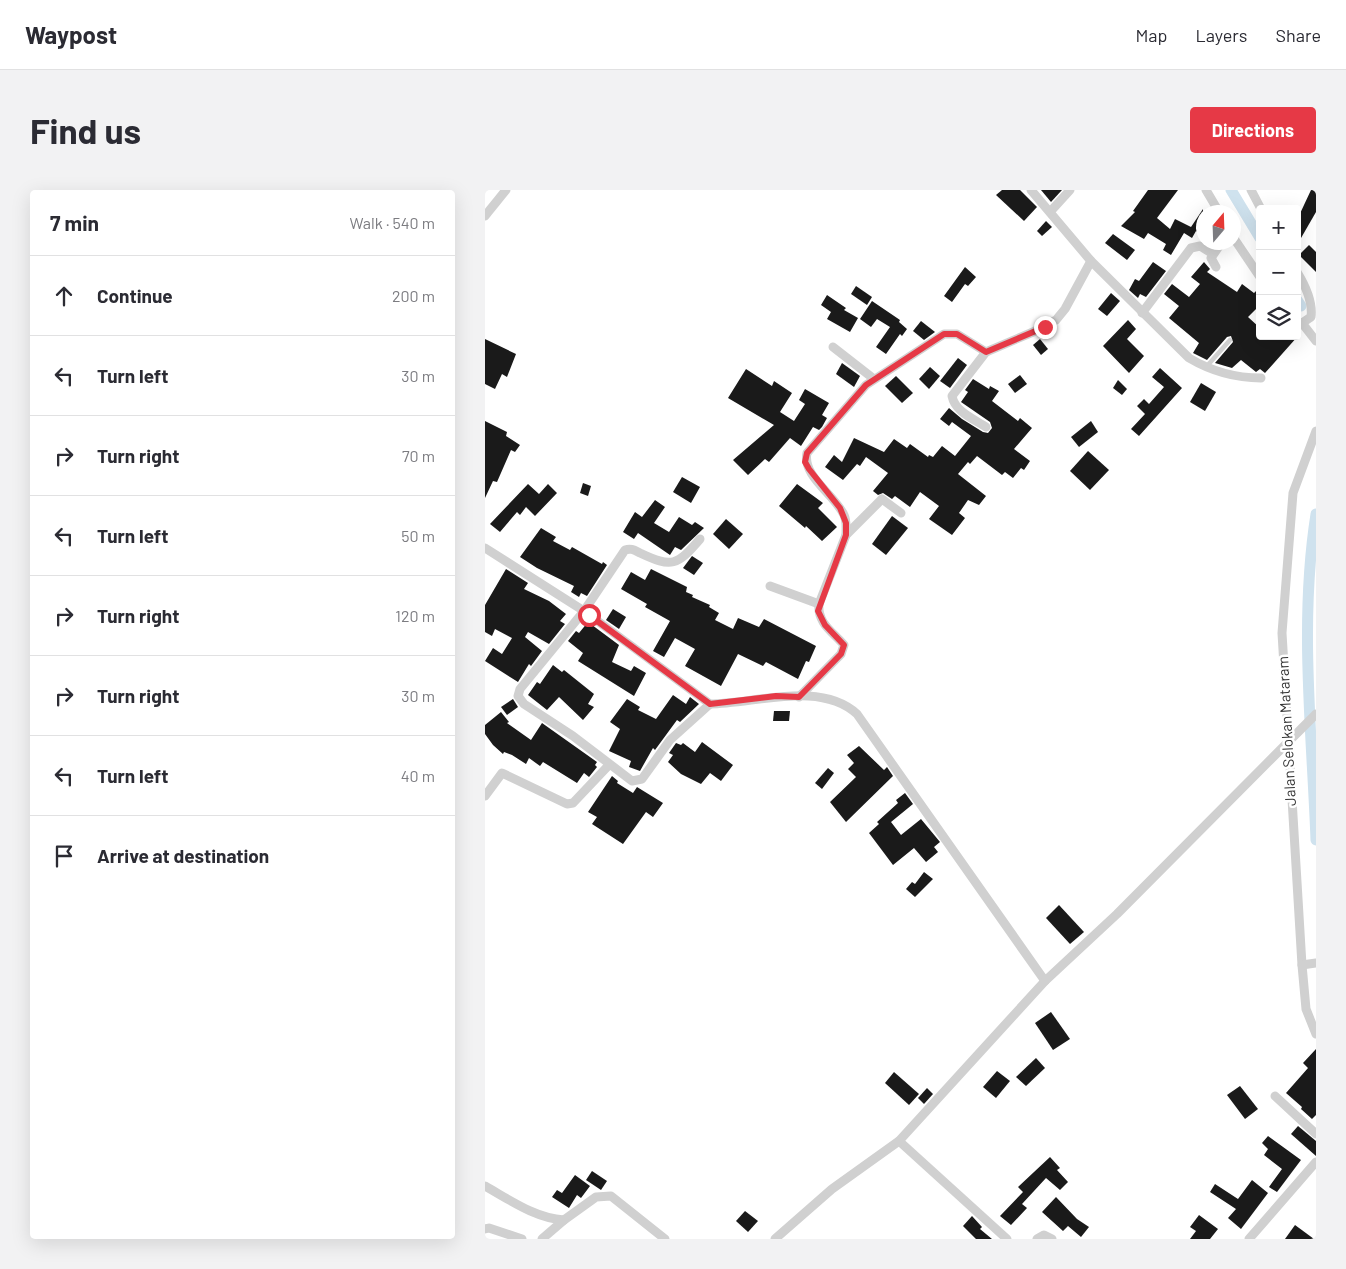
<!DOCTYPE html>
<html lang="en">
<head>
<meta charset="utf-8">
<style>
	:root { --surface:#fff; --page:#f2f2f3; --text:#2b2b33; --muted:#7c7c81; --line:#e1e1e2; --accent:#e63946 }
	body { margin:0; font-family:Barlow,sans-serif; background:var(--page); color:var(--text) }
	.controls { position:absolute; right:15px; top:15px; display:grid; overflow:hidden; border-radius:5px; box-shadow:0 5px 20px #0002 }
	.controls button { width:45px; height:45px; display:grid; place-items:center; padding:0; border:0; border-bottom:1px solid var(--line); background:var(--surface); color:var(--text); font:25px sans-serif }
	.compass { position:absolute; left:711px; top:15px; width:45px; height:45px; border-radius:50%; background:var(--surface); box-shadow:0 5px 20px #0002; rotate:19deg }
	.stop { position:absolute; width:15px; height:15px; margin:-11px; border:4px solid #e63946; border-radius:50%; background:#fff }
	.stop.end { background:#e63946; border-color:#fff; box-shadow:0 1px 5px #0008 }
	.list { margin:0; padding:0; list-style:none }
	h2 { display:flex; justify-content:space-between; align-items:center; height:65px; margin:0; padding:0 20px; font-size:21px }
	h2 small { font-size:16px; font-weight:400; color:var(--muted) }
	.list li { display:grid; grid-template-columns:32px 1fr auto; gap:15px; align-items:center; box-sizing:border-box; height:80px; padding:0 20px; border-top:1px solid var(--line) }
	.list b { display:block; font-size:19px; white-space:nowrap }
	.list em { font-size:16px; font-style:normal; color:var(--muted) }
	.icon { flex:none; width:28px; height:28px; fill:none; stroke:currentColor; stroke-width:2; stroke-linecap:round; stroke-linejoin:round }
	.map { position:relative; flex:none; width:831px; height:1049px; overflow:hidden; border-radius:5px }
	header { display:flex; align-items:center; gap:30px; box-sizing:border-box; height:70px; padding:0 25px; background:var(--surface); border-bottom:1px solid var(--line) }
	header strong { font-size:24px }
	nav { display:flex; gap:28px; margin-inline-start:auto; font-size:18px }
	.intro { display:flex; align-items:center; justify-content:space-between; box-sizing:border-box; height:120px; padding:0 30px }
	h1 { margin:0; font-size:35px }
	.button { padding:12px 22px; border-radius:5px; background:var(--accent); color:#fff; font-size:18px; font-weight:700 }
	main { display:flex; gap:30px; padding:0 30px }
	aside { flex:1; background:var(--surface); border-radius:5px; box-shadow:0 5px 20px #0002 }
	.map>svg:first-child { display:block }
</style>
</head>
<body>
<header>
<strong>Waypost</strong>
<nav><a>Map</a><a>Layers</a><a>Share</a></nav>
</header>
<div class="intro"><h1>Find us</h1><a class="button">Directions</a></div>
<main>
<aside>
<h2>7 min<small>Walk · 540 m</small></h2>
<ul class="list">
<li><svg class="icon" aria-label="ahead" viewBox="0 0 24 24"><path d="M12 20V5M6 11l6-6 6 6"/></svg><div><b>Continue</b></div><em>200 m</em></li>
<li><svg class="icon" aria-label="left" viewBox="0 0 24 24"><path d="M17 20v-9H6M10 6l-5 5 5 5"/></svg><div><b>Turn left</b></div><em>30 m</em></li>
<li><svg class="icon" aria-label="right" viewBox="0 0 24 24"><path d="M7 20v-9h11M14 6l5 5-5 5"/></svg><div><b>Turn right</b></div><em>70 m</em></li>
<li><svg class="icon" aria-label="left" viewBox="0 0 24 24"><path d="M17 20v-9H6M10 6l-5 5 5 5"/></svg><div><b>Turn left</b></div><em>50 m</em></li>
<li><svg class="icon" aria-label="right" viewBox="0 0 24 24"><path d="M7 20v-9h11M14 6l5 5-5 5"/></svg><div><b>Turn right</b></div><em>120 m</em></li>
<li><svg class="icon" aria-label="right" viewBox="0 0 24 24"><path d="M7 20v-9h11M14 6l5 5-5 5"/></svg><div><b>Turn right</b></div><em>30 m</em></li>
<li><svg class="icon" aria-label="left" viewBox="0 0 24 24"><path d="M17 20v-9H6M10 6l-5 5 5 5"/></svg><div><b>Turn left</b></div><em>40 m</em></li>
<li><svg class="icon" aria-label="arrive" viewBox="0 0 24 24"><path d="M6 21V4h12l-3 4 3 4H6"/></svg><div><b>Arrive at destination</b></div></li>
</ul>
</aside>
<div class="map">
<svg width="831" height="1049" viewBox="0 0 831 1049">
	<rect width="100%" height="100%" fill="#fff"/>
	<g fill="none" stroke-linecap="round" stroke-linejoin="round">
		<g stroke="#cfe2ee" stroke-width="11">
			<path d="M746,0L775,48"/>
			<path d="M812,110L816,116"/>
			<path d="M831,324C814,432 827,542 831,650"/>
		</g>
	</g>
	<g fill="#1a1a1a">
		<path d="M517,0H535L552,17L539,31L511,5Z"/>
		<path d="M556,0H577L566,12Z"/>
		<path d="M663,0H693L672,28L685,39L690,29L706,37L718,19V46L711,41L707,48L699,43L686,65L678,60L681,54L663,43L659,49L636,36L650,22L648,21Z"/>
		<path d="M826,0H831V22L812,55V30Z"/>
		<path d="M561,31L567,37L557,46L552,41Z"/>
		<path d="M628,44L650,60L642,70L620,53Z"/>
		<path d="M824,55L831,62V82L814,65Z"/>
		<path d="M668,72L681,81L661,107L655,104L653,108L644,100L650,89L654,91Z"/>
		<path d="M719,72L725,79L722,82L752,102L757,94L769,103L775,97V115L763,127L775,138V146H813L780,183L775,179L771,182L756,170L747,178L730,173L748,152L746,146L742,147L722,170L708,163L714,153L684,128L694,116L679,104L687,94L704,107L715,94L706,87Z"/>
		<path d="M480,77L491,87L483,96L480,94L467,112L459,106Z"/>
		<path d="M371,96L387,107L382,115L366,104Z"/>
		<path d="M626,103L635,111L622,126L613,119Z"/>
		<path d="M342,105L361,118L359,120L373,128L365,142L342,129L346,122L336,115Z"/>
		<path d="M387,111L415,130L414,132L422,139L417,146L415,144L401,164L391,157L405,137L392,129L386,137L375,129Z"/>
		<path d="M643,130L651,139L642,149L659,166L644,183L618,156Z"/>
		<path d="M436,131L450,142L439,150L428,141Z"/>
		<path d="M0,149L31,164L22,187L17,184L10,199L0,194Z"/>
		<path d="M555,149L563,159L556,165L548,155Z"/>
		<path d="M473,168L482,175L465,198L455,191Z"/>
		<path d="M357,173L375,186L369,197L351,184Z"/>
		<path d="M445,177L455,186L444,199L434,189Z"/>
		<path d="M675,178L697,198L654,246L646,239L660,224L652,216L659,209L664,214L679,197L667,187Z"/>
		<path d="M261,179L287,196L289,191L307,203L295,222L309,231L320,214L314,210L320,199L344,213L337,225L342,228L337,237L334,240L328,237L316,256L305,248L284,272L280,269L263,285L248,270L289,235L243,208Z"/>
		<path d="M535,185L542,194L530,203L523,194Z"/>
		<path d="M411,186L428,203L417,213L400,196Z"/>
		<path d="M488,189L504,199L505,196L514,201L507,211L533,231L535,228L547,238L529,259L545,271L539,280L536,278L528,288L520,282L517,285L492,266L485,274L483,272L473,284L501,306L494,315L483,310L474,323L480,328L467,345L444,329L454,316L435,302L425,317L410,306L407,309L398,303L393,305L388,301L403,283L381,267L375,276L372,274L358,290L340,277L349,265L357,272L369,248L399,262L409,249L422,258L425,254L443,267L444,265L448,267L457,256L470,266L486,246L467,232L464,236L455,229L464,218L477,229L498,242L503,243L507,238L505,232L476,212L483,202L480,200Z"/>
		<path d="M633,190L642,199L637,205L628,198Z"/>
		<path d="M716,193L731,202L720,221L705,212Z"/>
		<path d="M0,231L22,242L21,246L35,255L30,262L26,260L12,292L8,291L0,308Z"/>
		<path d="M606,231L613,242L594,257L586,247Z"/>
		<path d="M603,261L624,280L605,300L585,281Z"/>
		<path d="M197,287L215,297L206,313L188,302Z"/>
		<path d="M98,293L106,296L103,306L95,303Z"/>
		<path d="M43,294L54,304L63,294L72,303L50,326L41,317L35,325L32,322L15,342L5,334Z"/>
		<path d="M312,294L338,313L333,318L352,337L337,351L321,336L320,338L294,316Z"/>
		<path d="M170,310L180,317L169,333L184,342L194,327L207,335L210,332L219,338L196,360L190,357L185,365L153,343L149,349L138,342L150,322L157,327Z"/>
		<path d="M407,326L423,338L401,365L387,354Z"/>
		<path d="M241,329L258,344L244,359L228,344Z"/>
		<path d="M56,338L71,347L68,351L85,360L87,357L117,374L118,372L122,375L102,406L96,403L94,407L86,402L89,396L52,378L35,367Z"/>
		<path d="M207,366L218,373L209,385L198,378Z"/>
		<path d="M21,379L43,393L39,399L64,411L81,424L75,431L80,434L64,454L43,442L40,447L57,461L46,476L44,474L33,492L0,471L8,458L17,464L27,448L10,439L7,446L0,442V415Z"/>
		<path d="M166,379L202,397L201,402L208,405L207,407L225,415L224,417L234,423L230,430L248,439L253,428L274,437L279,429L331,456L324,472L321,471L313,489L281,472L278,476L253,464L236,496L200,476L210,459L190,448L179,467L168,461L185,431L160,417L162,414L136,399L146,382L160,390Z"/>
		<path d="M128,419L141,427L134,439L121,430Z"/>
		<path d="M103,432L134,455L127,472L146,481L149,476L161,483L149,506L93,471L98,463L83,451L91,441L94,443Z"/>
		<path d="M68,475L77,482L79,480L109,504L103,514L109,517L98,530L74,507L62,520L43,505L52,492L55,494Z"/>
		<path d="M188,505L201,514L205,507L214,514L195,532L192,530L170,560L168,558L155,581L144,577L146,571L124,561L135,539L125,532L142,509L155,517L153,520L171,529Z"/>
		<path d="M28,509L33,517L22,525L16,517Z"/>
		<path d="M289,521H305L304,531H288Z"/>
		<path d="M16,522L24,532L22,533L46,550L57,533L112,572L110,575L112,577L104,587L99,583L92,593L58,572L55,576L44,568L41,574L27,565L19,562L18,564L8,555L0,544V535Z"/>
		<path d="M217,552L248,575L236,591L225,583L216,594L196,584L183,572L188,565L184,563L191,553L196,555L198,553L210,562Z"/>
		<path d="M374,556L399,580L402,577L408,586L361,632L345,612L371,587L363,579L369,573L362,565Z"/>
		<path d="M343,578L349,583L337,599L330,593Z"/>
		<path d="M127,586L133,591L132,593L148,603L152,597L178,613L168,627L161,622L138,654L107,634L112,627L103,622Z"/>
		<path d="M420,603L428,614L406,632L416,645L436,629L455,652L449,657L453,662L441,672L429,658L408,675L384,643L394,634L392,632L413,613L411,610Z"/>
		<path d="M439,682L448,689L430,707L421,699L427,692L430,694Z"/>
		<path d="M574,715L599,742L585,754L561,728Z"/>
		<path d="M566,822L585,849L568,860L550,833Z"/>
		<path d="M831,859V925L827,929L816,919L817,917L801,903L823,878L818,873Z"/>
		<path d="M551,868L560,878L541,896L531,887Z"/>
		<path d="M512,881L525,891L511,908L498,897Z"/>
		<path d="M409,882L434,904L424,915L400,893Z"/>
		<path d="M755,896L773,919L760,929L742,905Z"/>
		<path d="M442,898L448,904L439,914L433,908Z"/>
		<path d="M813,936L831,951V966L806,944Z"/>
		<path d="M783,946L816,970L792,1002L784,997L797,979L779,965L783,959L777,953Z"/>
		<path d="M565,967L575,978L572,980L583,992L575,1000L561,988L537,1014L542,1018L526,1035L515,1026L538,1002L533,997Z"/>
		<path d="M107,981L122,991L116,1000L101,990Z"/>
		<path d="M90,985L105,996L96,1008L92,1005L84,1018L67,1007L72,1000L77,1003Z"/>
		<path d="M767,990L783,1003L756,1039L743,1028L751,1019L725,1002L730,994L753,1009Z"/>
		<path d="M571,1007L592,1029L604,1037L596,1047L583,1036L578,1041L557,1022Z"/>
		<path d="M260,1021L273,1031L263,1042L251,1031Z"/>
		<path d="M714,1025L733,1039L725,1049H705L711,1041L705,1037Z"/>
		<path d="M487,1026L497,1037L495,1039L507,1049H491L478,1036Z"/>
		<path d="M810,1035L829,1049H800Z"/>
	</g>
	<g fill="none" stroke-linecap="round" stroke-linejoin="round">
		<path stroke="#d0d0d0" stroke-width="4.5" d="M722,176L745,150"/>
		<g stroke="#d0d0d0" stroke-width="9">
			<path d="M546,0L606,71L704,168C726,181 751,188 776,188"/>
			<path d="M721,0L734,22"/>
			<path d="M766,0L776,19"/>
			<path d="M565,22L585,0"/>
			<path d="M0,26L21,0"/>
			<path d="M748,47L775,87"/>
			<path d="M731,77L726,68L737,52"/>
			<path d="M812,82C820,95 828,112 826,127L817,133"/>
			<path d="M657,123L706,58L715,56L728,64"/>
			<path d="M812,132L817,133L831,151"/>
			<path d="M348,157L389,189"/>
			<path d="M501,162L467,206C470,222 489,229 501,237"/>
			<path d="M831,241L808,303L797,443L817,775L821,819L831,844"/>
			<path d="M361,345L397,309L416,323"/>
			<path d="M215,349C192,376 187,378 155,363C149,360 146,358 140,360L99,421L35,499L33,506L39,514L88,546L147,591L157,589L185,550L225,514"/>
			<path d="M0,358L99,421L225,514C269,514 335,490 372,524L560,791"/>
			<path d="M285,396L334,414"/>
			<path d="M314,507L356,464L359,455C348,442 332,433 334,414L361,345C361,338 362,331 359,325C350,305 317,286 322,263L381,195L459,144H472L501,162L548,142L571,130L580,119L606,71"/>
			<path d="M0,606L17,583L82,614L88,613L124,575"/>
			<path d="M817,775L831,773"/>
			<path d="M790,906L831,944"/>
			<path d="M414,951L522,1049"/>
			<path d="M0,996C25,1010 50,1028 79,1030L111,1007L126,1006L180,1049"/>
			<path d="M0,1039L4,1038L37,1049"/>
			<path d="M57,1049L79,1030"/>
			<path d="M290,1049L347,999L414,951L560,791L632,724L831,524"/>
			<path d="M552,1049L559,1045L567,1049"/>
			<path d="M764,1049L831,972"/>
		</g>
	</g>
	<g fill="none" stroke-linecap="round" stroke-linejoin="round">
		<path stroke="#e63946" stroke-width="6" d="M104,425L225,514L291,506L314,507L356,464L359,455L340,435L333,421L361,345V333L355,318L324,279L320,272L322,263L381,195L459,144H472L501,162L560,137"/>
	</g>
	<g text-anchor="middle" stroke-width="5" stroke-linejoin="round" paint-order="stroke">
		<g font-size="15" fill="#333" stroke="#fff">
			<text transform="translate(802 541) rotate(-93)" y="5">Jalan Selokan Mataram</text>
		</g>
	</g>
</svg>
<div class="controls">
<button>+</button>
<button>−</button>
<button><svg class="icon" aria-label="layers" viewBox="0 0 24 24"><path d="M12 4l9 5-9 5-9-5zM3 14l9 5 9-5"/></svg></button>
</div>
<svg class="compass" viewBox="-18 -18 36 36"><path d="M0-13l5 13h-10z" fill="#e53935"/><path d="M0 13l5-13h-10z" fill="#7c7c81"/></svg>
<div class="stop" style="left:104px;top:425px"></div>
<div class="stop end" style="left:560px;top:137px"></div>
</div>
</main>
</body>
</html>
